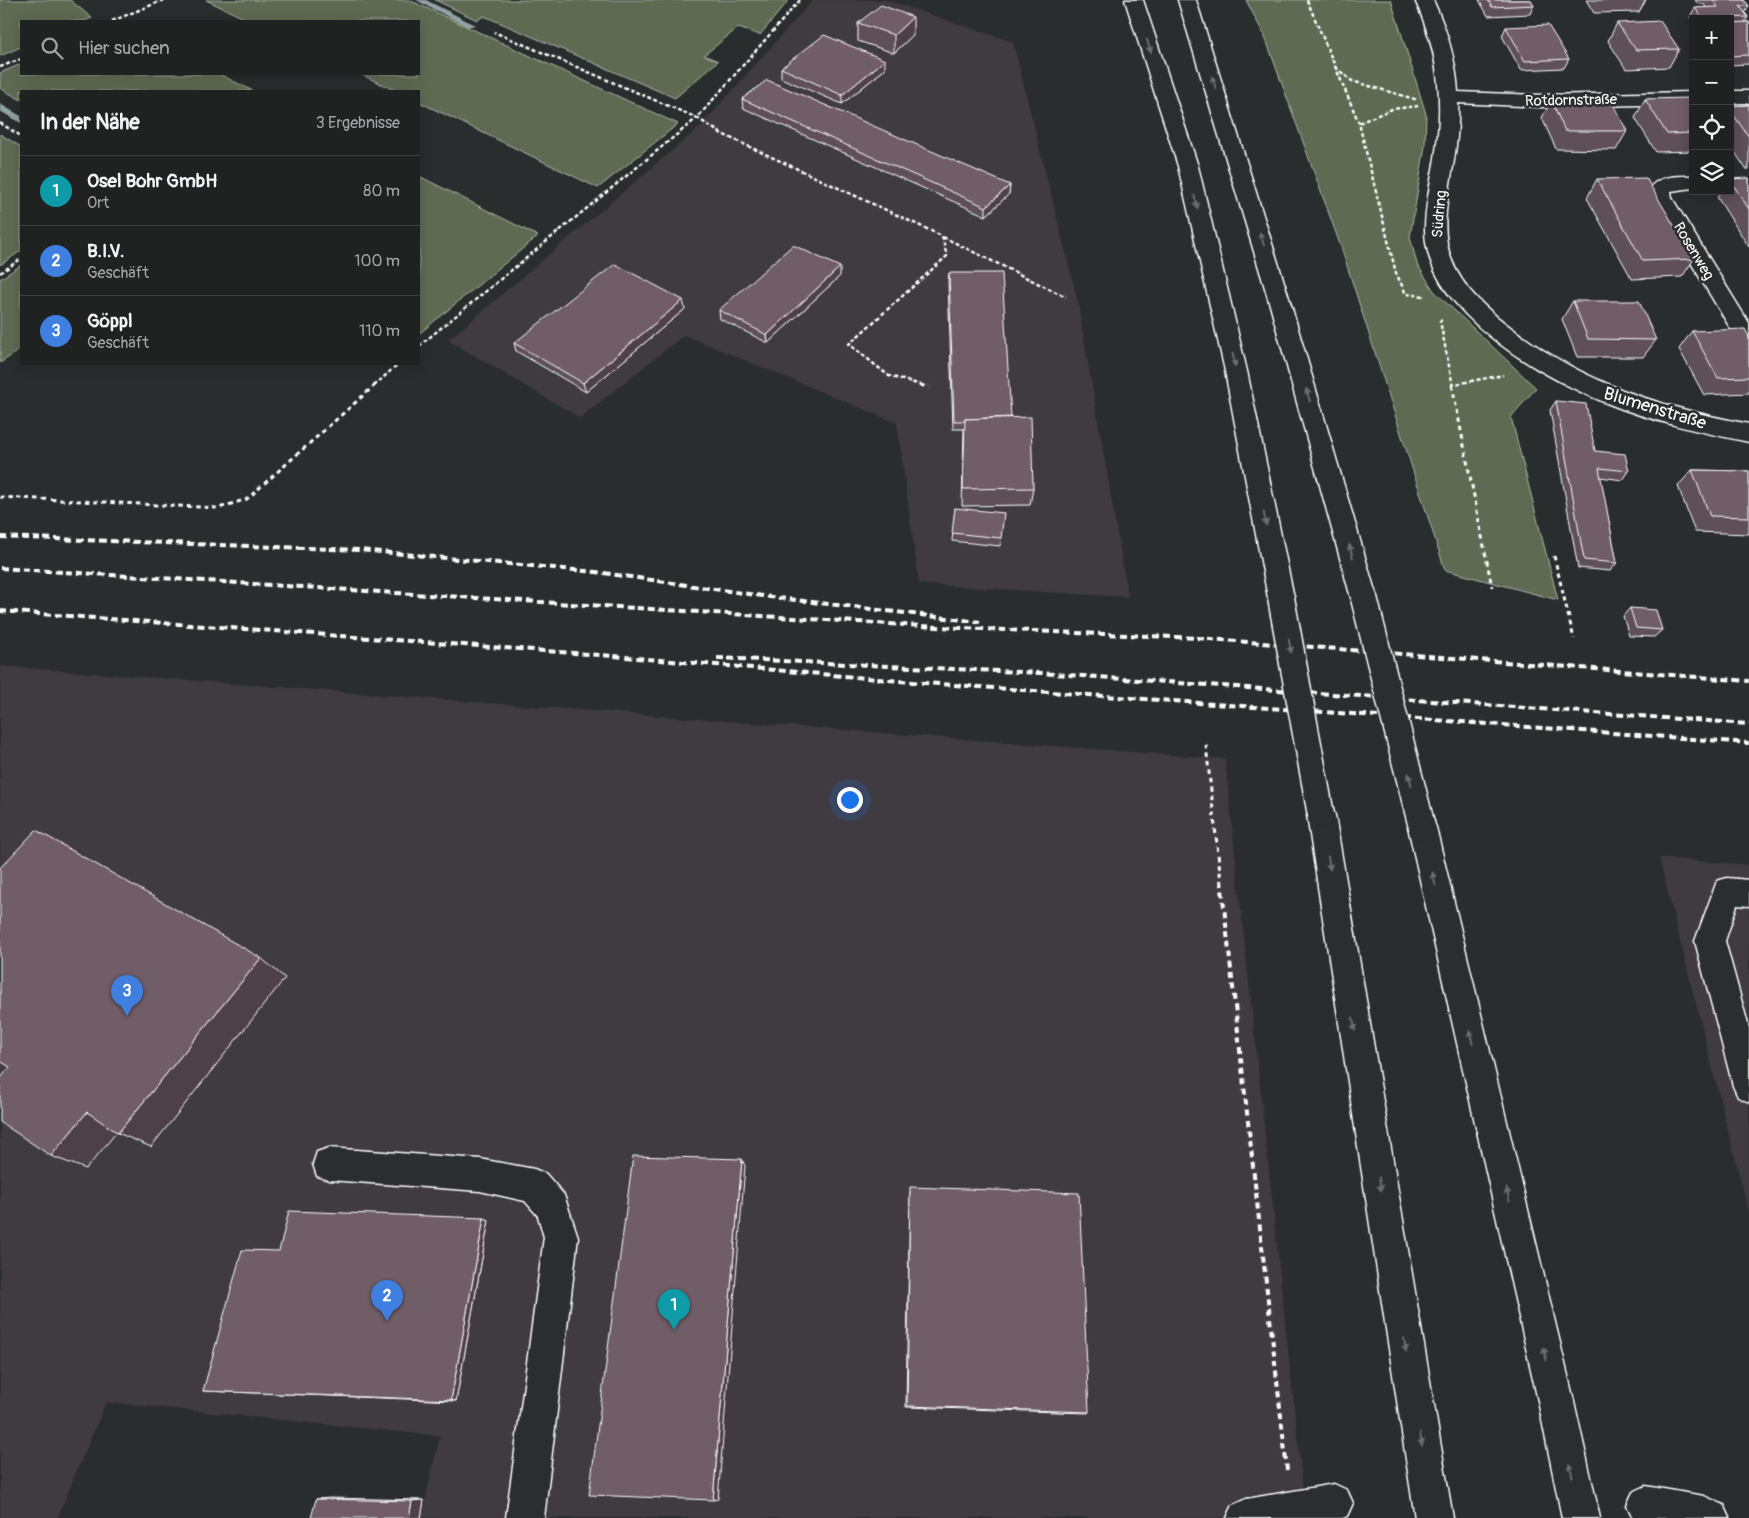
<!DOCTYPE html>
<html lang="de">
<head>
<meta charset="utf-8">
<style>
	:root { --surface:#202222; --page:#282a2a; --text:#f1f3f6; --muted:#a2a4a5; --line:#3d3f40; --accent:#2563eb }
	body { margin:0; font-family:Pangolin,sans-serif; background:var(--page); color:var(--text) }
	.controls { position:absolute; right:15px; top:15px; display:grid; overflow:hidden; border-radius:0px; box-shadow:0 2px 12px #0003 }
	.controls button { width:45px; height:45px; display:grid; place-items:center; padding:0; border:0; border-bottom:1px solid var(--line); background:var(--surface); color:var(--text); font:25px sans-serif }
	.you { position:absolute; left:849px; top:799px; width:18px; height:18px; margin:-12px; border:4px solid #fff; border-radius:50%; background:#1a73e8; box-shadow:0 0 0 8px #1a73e833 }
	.badge { display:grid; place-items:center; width:32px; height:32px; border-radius:50%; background:var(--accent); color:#fff; font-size:16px; font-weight:700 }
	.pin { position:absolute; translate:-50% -41px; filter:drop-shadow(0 1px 2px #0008) }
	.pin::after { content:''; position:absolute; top:26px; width:18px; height:15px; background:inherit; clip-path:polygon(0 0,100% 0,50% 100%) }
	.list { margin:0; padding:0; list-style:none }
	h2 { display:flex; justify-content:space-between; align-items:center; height:65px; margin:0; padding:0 20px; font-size:21px }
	h2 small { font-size:16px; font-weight:400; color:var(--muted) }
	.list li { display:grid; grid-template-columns:32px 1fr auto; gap:15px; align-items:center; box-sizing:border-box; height:70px; padding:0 20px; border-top:1px solid var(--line) }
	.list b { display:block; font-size:19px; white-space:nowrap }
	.list p { margin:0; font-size:16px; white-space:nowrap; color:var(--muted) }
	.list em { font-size:16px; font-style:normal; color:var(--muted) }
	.icon { flex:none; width:28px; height:28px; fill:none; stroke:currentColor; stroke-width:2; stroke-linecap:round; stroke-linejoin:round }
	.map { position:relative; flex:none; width:1749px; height:1518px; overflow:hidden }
	.search { position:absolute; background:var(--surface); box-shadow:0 2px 12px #0003; left:20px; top:20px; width:400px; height:55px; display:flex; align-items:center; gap:12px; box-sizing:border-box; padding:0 18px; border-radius:0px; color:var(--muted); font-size:19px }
	.panel { position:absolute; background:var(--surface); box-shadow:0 2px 12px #0003; left:20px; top:90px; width:400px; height:275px; border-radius:0px }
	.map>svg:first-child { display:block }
</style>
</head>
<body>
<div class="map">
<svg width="1749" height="1518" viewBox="0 0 1749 1518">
	<rect width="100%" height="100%" fill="#2a2d2e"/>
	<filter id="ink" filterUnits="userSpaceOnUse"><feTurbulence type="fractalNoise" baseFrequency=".02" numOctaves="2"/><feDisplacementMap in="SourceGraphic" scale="10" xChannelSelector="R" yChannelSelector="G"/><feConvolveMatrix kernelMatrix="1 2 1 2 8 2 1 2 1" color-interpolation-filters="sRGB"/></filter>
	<g filter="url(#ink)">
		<g fill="#3f3b3f">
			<path d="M813,0H886L1013,42L1077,298L1128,597L919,584L897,423L684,335L580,418L448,340L700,127Z"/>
			<path d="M0,666L1225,759L1306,1518H421L440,1436L106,1402L57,1518H0Z"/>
			<path d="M1659,858L1749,865V1213Z"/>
		</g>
		<g fill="#5e6b52" stroke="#aeb5a8">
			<path d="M0,0H70L92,18L84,21H21V47L0,56Z"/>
			<path d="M206,0H409L678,124L598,188L419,102V91H396L360,74H419V21H250Z"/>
			<path d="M435,0H789L760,35L738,28L704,55L718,61L675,98L484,16L477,20Z"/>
			<path d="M1246,0H1391L1426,114L1425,146L1410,237L1417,264L1434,291L1536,388L1511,417L1558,600L1445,570L1341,247L1265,37Z"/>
			<path d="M21,64V74H219L253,91H21V100L0,88V73Z"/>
			<path d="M0,134L21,147V251L0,265Z"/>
			<path d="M419,176L538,236L420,333L419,332Z"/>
			<path d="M21,265V349L0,363V279Z"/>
		</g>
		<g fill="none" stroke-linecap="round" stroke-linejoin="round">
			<g fill="#91a3a5" fill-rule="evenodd">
				<path d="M416,0H426L475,25L468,27Z"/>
				<path d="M0,104L21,116V123L0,111Z"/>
			</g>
			<defs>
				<g id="minor">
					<path d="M1415,0H1433C1447,30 1456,59 1458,92L1541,95L1693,92V104L1541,107L1458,103C1459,122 1457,141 1454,160C1450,187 1442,216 1447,243C1453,279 1481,305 1509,326C1582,383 1659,407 1749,424V442C1700,432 1650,421 1604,402C1538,375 1425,311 1425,229C1425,205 1431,182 1435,158C1444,101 1439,52 1415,0Z"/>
					<rect x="1730" y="91" width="19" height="12"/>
					<path d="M1693,176V188L1671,191L1672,198L1749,323V349L1741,346L1652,198L1650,188C1659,175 1678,176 1693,176Z"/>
					<path d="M1727,878L1749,880V906L1737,905L1725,941L1749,1028V1102L1738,1097L1733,1086L1695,941L1717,881Z"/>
					<path d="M329,1148L480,1159L534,1169L546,1174L564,1195L578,1237L544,1518H506L544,1237L538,1216L525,1201L480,1191L329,1180L317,1176L313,1164L317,1152Z"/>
					<path d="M1334,1484L1347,1490L1353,1503L1347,1516L1343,1518H1227L1233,1505L1246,1499Z"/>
					<path d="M1646,1486L1704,1496L1724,1505L1730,1518H1633L1627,1505L1633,1492Z"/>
				</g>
				<g id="highway">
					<path d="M1125,0H1143L1198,166L1247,371L1294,598L1290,605L1281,608L1272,605L1268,598L1225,371L1178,166Z"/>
					<path d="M1178,0H1196L1289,298L1377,598L1373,605L1364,608L1355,605L1351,598L1268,298Z"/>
					<path d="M1321,802L1331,806L1335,815L1453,1518H1415L1307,815L1311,806Z"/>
					<path d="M1422,814L1432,818L1436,827L1574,1401L1600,1518H1562L1538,1401L1408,827L1412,818Z"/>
				</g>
			</defs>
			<use href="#minor" stroke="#fff" stroke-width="3"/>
			<use href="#highway" stroke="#fff" stroke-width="3"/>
			<g stroke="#fff" stroke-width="2.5" stroke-dasharray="4 2.5" stroke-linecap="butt">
				<path d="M800,0L697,118L722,134L942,236L947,256L849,344L889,376L925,386"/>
				<path d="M1307,0L1359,123L1396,273L1406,294L1424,296"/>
				<path d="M112,21L164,0"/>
				<path d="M0,67L21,59"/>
				<path d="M1335,67L1352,81L1418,100"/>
				<path d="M0,123L21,136"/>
				<path d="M1359,123L1392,109L1418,106"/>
				<path d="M943,237L1066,297"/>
				<path d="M0,273L21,259"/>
				<path d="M1442,320L1440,321L1453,386"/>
				<path d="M419,346L697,118L494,32"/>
				<path d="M1451,385L1503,375"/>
				<path d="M374,386L398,364"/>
			</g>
			<g stroke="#fff" stroke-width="3" stroke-dasharray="4.5 4" stroke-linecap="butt">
				<path d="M920,385L929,387"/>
				<path d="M1451,385H1453"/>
				<path d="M1452,385L1492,587"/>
				<path d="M0,497L219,508L247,499L375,385"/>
				<path d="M1554,556L1574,639"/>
				<path d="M1206,745L1221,881"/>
			</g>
			<path stroke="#fff" stroke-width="4" stroke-dasharray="6 4.5" stroke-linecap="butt" d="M1221,880L1287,1470"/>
			<use href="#minor" fill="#2a2d2e" fill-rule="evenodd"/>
			<use href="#highway" fill="#2a2d2e" fill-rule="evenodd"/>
			<g stroke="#fff" stroke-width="4" stroke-dasharray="7 4" stroke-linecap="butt">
				<path d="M0,537L360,550L596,572L770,597L980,622"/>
				<path d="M0,568L937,627L1197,638L1749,681"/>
				<path d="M0,611L614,656L912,682L1749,743"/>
				<path d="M717,658L1041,673L1749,724"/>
			</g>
			<defs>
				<g id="highway-bridge">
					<path d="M1281,598L1321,815"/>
					<path d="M1364,598L1422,827"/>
				</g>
			</defs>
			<use href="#highway-bridge" stroke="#fff" stroke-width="29" stroke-linecap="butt"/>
			<use href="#highway-bridge" stroke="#2a2d2e" stroke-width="26"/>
		</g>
		<g fill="#5f5059" stroke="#fff">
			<path d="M1479,0H1531L1534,5L1530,14L1488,16Z"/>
			<path d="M1586,0H1646L1639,12L1594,13Z"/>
			<path d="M1695,0H1744L1749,6L1745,13L1748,17L1745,22H1749V64L1730,65V19H1693V21L1690,17L1695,8H1706L1704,4H1698Z"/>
			<path d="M858,23L913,35L894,53L858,41Z"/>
			<path d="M1617,23L1679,49L1669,67L1626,69L1608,41Z"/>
			<path d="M1506,27L1569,59L1564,68L1521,70L1502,36Z"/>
			<path d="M781,68L885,69L842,104L781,78Z"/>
			<path d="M742,99L1010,185L1009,194L986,216L743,108Z"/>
			<path d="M1645,99L1693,101V151L1656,152L1635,118Z"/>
			<path d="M1551,100L1627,131L1616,150L1556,149L1542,118Z"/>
			<path d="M1749,105V169H1746L1730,145V106Z"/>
			<path d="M1749,178V247L1717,197L1721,191H1730V179Z"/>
			<path d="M1597,179L1694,259L1682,277L1632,279L1587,198Z"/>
			<path d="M949,273L1011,417L1033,488L1030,505L962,506L964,429H953L948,282Z"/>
			<path d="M840,276L768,343L720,319L719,310Z"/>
			<path d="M1573,301L1656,340L1643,357H1577L1562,319Z"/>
			<path d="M685,309L586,392L516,351L514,343Z"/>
			<path d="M1692,331L1749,337V393L1704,395L1679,349Z"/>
			<path d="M1556,401L1595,451L1629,471L1623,480L1600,477L1617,563L1610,571L1578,568L1550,410Z"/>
			<path d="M1692,470L1749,471V534L1695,532L1678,486Z"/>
			<path d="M955,508L1001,538L1000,546L952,541Z"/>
			<path d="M1630,608L1662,630L1654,637L1629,636L1623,616Z"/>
			<path d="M910,1191L1089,1412L1087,1413L906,1407Z"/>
			<path d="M484,1218L489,1220L456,1401L203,1391L279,1251Z"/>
			<path d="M330,1498L424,1500L421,1518L316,1499Z"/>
		</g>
		<g fill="#4e4148" stroke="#fff">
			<path d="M913,17V35L894,53V35Z"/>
			<path d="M885,60V69L842,104V95Z"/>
			<path d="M1010,185L1009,194L986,216V207Z"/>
			<path d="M840,267V276L768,343L767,335Z"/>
			<path d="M683,300L685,309L586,392L583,383Z"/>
			<path d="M261,958L285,978L151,1147L118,1133Z"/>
			<path d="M87,1112L121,1127L86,1169L51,1156Z"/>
			<path d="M742,1159L745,1166L718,1499L713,1500Z"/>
			<path d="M484,1218L489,1220L456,1401L451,1400Z"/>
			<path d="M424,1500L421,1518H409L412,1501Z"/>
		</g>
		<g fill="#6f5d67" stroke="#fff">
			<path d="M1488,0H1531L1534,5L1492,7Z"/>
			<path d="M1713,0H1744L1749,6H1740L1748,17L1703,19L1695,8L1718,7Z"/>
			<path d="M881,5L913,17L894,35L858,23Z"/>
			<path d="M1660,21L1679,49L1636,50L1617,23Z"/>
			<path d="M1749,22V55L1730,56V23Z"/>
			<path d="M1548,25L1569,59L1525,61L1506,27Z"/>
			<path d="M824,35L885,60L842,95L781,68Z"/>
			<path d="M767,80L1010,185L986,207L742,99Z"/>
			<path d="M1691,98L1693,101V133L1667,134L1645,99Z"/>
			<path d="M1551,100H1611L1627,131H1565Z"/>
			<path d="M1749,105V137L1730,110V106Z"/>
			<path d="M1646,178L1694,259L1643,261L1597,179Z"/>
			<path d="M1749,178V209L1730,180V179Z"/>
			<path d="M793,245L840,267L767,335L719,310Z"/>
			<path d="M615,264L683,300L583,383L514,343Z"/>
			<path d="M949,273H1002L1011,417L965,419V421H954Z"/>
			<path d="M1573,301H1639L1656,340L1588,339Z"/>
			<path d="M1745,329L1749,337V377L1718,378L1692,331Z"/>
			<path d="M1556,401L1586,404L1595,451L1625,454L1629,471L1599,468L1617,563L1584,560Z"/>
			<path d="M1031,417L1033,488L963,489L965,419Z"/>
			<path d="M1692,470L1749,471V517L1710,516Z"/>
			<path d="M955,508L1004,513L1001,538L952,533Z"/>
			<path d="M1630,608L1656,610L1662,630L1636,628Z"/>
			<path d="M36,830L261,958L118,1133L87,1112L51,1156L0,1122V1079L10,1067L0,1061V868Z"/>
			<path d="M633,1156L742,1159L713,1500L589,1495Z"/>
			<path d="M910,1187L1079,1193L1089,1412L907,1406Z"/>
			<path d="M289,1211L484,1218L451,1400L203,1391L242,1250L279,1251Z"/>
			<path d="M316,1499L412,1501L409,1518H311Z"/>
		</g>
		<defs><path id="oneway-solid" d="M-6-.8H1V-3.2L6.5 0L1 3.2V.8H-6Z" transform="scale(1.25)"/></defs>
		<g fill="#6a6c6d">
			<use href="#oneway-solid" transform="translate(1149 46) rotate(72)"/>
			<use href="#oneway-solid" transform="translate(1214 83) rotate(-108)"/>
			<use href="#oneway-solid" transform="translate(1196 202) rotate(77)"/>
			<use href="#oneway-solid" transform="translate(1262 239) rotate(-107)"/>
			<use href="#oneway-solid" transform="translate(1234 360) rotate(77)"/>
			<use href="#oneway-solid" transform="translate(1308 395) rotate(-105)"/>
			<use href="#oneway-solid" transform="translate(1265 519) rotate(79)"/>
			<use href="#oneway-solid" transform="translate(1351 551) rotate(-105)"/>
			<use href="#oneway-solid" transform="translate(1290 646) rotate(79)"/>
			<use href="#oneway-solid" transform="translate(1410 780) rotate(-104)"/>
			<use href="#oneway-solid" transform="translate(1329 863) rotate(81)"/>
			<use href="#oneway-solid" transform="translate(1434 879) rotate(-103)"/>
			<use href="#oneway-solid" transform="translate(1354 1024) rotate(81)"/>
			<use href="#oneway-solid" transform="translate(1471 1037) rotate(-103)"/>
			<use href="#oneway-solid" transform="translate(1380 1184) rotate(81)"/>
			<use href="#oneway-solid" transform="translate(1508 1195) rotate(-103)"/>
			<use href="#oneway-solid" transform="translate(1405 1345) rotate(81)"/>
			<use href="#oneway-solid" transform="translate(1545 1354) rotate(-103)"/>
			<use href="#oneway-solid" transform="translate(1421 1439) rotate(81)"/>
			<use href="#oneway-solid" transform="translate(1571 1470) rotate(-102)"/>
		</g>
	</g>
	<g text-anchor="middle" stroke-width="5" stroke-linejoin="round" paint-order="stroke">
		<g font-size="15" fill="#fff" stroke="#2a2d2e">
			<text transform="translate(1571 100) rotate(-1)" y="5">Rotdornstraße</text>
			<text transform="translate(1439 214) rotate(-85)" y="5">Südring</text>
			<text transform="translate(1694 251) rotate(59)" y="5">Rosenweg</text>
		</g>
		<g font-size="18" fill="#fff" stroke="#2a2d2e">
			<text transform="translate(1655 408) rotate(17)" y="6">Blumenstraße</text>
		</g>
	</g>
</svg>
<div class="controls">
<button>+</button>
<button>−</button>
<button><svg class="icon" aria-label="locate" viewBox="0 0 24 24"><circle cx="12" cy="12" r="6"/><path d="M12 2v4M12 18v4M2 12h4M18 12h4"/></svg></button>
<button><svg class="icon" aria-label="layers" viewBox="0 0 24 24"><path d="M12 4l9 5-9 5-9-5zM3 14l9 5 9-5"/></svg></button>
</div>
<div class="you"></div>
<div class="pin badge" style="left:674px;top:1330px;background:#0f9aa8">1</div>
<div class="pin badge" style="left:387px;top:1321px;background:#3f7fe0">2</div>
<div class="pin badge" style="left:127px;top:1016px;background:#3f7fe0">3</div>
<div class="search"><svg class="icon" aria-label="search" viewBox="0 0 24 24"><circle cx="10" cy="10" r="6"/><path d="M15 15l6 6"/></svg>Hier suchen</div>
<section class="panel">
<h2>In der Nähe<small>3 Ergebnisse</small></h2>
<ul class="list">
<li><span class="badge" style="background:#0f9aa8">1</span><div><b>Osel Bohr GmbH</b><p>Ort</p></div><em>80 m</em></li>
<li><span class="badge" style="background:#3f7fe0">2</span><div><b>B.I.V.</b><p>Geschäft</p></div><em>100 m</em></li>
<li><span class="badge" style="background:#3f7fe0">3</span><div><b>Göppl</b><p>Geschäft</p></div><em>110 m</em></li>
</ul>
</section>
</div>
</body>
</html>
